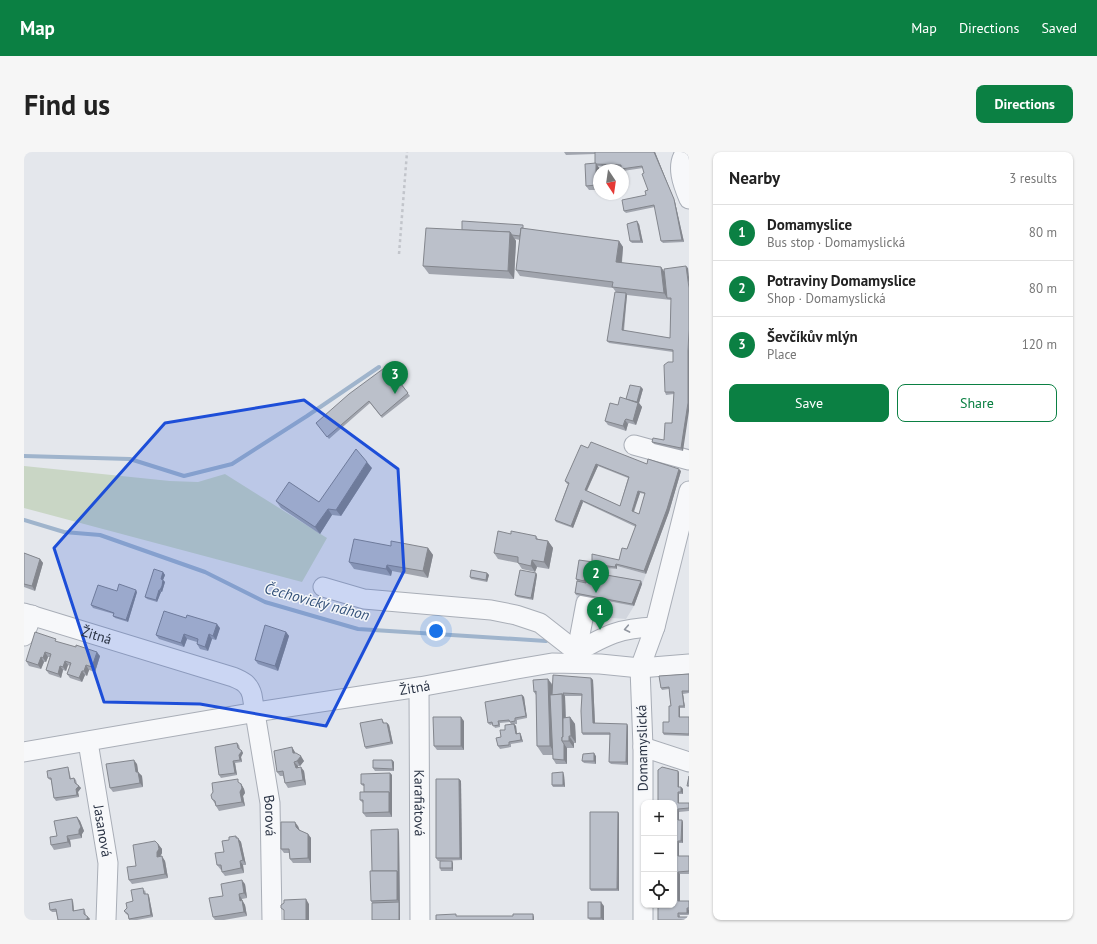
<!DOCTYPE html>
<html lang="en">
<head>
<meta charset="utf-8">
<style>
	:root { --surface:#fff; --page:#f6f6f6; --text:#222; --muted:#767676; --line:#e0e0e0; --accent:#0b8043 }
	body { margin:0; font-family:"PT Sans",sans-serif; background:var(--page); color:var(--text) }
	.controls { position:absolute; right:12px; bottom:12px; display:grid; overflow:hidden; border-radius:8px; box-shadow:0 1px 3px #0004 }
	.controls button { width:36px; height:36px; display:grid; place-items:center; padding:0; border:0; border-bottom:1px solid var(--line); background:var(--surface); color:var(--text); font:20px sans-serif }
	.compass { position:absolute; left:569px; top:12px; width:36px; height:36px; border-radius:50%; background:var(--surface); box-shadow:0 1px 3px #0004; rotate:167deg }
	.you { position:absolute; left:412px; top:479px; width:14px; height:14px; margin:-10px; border:3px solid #fff; border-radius:50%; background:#1a73e8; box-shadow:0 0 0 6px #1a73e833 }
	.badge { display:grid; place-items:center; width:26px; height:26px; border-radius:50%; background:var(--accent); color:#fff; font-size:13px; font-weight:700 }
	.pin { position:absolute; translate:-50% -33px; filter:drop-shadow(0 1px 2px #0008) }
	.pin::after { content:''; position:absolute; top:21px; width:14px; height:12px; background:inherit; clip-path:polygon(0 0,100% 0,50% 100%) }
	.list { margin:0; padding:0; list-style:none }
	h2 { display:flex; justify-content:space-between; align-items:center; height:52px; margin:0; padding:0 16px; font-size:17px }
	h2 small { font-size:13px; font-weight:400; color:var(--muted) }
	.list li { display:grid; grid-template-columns:26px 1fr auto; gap:12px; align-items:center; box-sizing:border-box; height:56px; padding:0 16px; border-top:1px solid var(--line) }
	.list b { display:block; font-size:15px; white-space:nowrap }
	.list p { margin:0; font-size:13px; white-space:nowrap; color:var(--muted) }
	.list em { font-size:13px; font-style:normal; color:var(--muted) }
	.actions { display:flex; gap:8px; padding:12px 16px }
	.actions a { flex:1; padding:9px 0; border:1px solid var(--accent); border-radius:8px; text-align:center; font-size:14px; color:var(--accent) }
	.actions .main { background:var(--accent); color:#fff }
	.icon { flex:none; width:22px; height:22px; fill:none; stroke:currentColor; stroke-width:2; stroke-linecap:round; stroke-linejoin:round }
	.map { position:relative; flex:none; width:665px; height:768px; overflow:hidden; border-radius:8px }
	header { display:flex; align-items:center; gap:24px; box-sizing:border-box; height:56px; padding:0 20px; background:var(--accent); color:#fff }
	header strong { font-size:19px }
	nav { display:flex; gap:22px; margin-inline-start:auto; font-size:14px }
	.intro { display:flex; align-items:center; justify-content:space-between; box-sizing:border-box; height:96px; padding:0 24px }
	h1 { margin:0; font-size:28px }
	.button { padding:10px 18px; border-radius:8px; background:var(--accent); color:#fff; font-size:14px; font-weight:700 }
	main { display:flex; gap:24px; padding:0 24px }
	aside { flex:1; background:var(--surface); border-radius:8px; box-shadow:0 1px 3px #0004 }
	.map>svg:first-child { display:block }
</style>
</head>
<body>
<header>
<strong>Map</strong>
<nav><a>Map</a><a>Directions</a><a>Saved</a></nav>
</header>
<div class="intro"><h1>Find us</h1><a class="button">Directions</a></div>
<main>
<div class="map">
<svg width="665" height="768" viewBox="0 0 665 768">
	<rect width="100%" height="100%" fill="#e4e7ec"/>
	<path fill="#d2d6de" d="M558,412L592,417L593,414L622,422L610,454L602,467L549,463Z"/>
	<path fill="#c9d6c5" d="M0,314L146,329L174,330L201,322L303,386L278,430L0,356Z"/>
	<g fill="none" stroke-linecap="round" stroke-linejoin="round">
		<g stroke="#9fb4cc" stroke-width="4">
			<path d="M0,304L106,307L160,324L208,312L283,264L355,215"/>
			<path d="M0,368L40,380L76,383L181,420L241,450L334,477L522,489"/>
		</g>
		<defs>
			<g id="minor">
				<path d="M662,0C651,13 659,33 665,47"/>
				<path d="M610,293L665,308"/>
				<path d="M299,435L340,447L467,458L492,463L516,471L553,500"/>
				<path id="s1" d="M0,461L209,525C219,529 225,532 228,543L246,651L248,768"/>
				<path d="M0,484L8,463"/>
				<path d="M553,500C582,483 596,476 631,475"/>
				<path d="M551,509L562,451"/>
				<path id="s2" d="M395,535L396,768"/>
				<path id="s3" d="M64,590L84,711L82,768"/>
				<path d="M619,595L665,610"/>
				<path id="s4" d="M0,600L232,560L395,535L493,517L528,511L576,512L616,516L665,512"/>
				<path d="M619,768V595L616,516L631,475L665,339"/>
			</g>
		</defs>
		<use href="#minor" stroke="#a9aeb7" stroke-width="21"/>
		<path stroke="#c2c5cb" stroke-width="2.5" stroke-dasharray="3 3" stroke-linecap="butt" d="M375,102L383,0"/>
		<use href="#minor" stroke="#f7f8fa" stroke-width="19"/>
	</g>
	<g fill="#a1a5ae" fill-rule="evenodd">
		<path d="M540,0H631L651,50L660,90L639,91L637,89L631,55L602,61L600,59L622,43L624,38L619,16L599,19V18L597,17V15L574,14L575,16V38H565L562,34L571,11V2L542,3Z"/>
		<path d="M615,72L619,91H608L606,89Z"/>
		<path d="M502,77L595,89L599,95L598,111L637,115L640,120L664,116L659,299L630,292L628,290L640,288L648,271L650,242L642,243L641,240L649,210V200L585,191L583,189L592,140L589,136L496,124L492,118L496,88L491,87L492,89L490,127L405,122L399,114L438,78ZM603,143L647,148L646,186L600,179Z"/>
		<path d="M363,214L386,244L358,266L346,251L305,287L292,271Z"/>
		<path d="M619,237L615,251L618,255L612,273L605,271L604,272L602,279L584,273L581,269L594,253L602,247Z"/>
		<path d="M564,296L623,312L657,319L645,360L622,422L593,414V417L572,415L571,421L617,429L618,432L610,454L552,443L551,441L553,429L552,427L568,410L595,408L603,397L612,375L559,350L549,376L532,370L531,368L544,332H543L541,329ZM574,314L604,326L596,354L563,339ZM616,341L621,342L615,362L610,360Z"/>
		<path d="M348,316L317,364L308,363L296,382L257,356L252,349L295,350Z"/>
		<path d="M487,382L512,384L514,387L524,389L529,396L525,417L513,415L511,420L498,417L494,411L474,407L470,401Z"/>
		<path d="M367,394L404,396L409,403L404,426L368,419L367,424L330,417L325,410Z"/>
		<path d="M0,401L16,407L19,411L11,439L0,435Z"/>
		<path d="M139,420L141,423L139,428L141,430L138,440H137L133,450L123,447L121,445Z"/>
		<path d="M463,421L465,423L463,430L447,427L446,425Z"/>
		<path d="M512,421L513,423L509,448L493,445L491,443Z"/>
		<path d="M93,439L113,440L104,470L91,466L89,464L90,462L69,456L67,453Z"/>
		<path d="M196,476L192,488L188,487L184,499L176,497L173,492V490L163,487L160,495L135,487L132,483Z"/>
		<path d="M262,480L265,484L254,519L234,512L231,508Z"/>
		<path d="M34,490L76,504L71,520L65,518L63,524L61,523L58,530L46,526L43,522L46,514L44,513L42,519L39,518L37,526L25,522L22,518L26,505H24L22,510H20L17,517L5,514L2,509Z"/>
		<path d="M665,522V541L659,542L661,556H656V565H665V584L640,583L639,581L645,570L647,554L646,546L645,537L638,538L637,536Z"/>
		<path d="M567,526L569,528L571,571L604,574V613L587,612L585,610L586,583H559L558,581V544H541L542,565H546L551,572L552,591H550V596H543V612H532L529,607V603H519L513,594L512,543L510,540L524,527L529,533Z"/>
		<path d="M498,543L500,545L503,566L493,568V572H487L486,570L476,571V575L471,576L469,572L466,573L464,571Z"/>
		<path d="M360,569V571H363L365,573L369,592L342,597L341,595Z"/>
		<path d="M440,569V598H413L410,594Z"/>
		<path d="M490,572L492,574L493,581H496L497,583L499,590L487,592V595L476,597L474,594L481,578Z"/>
		<path d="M213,591L215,593L216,597L219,601L217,605L218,610L211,611L213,623L197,626L195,623Z"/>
		<path d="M268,595L271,601L280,609L276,614H274V615L280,619L282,633L264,636L261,631L259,624H256L253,620Z"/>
		<path d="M572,604V612L560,611L558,609Z"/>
		<path d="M368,608L370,610V619H351L349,616Z"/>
		<path d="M113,612L114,620L118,624L119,635L89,640L86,636Z"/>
		<path d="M45,618L47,627L50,626L52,628L53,632L57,636L54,640L55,645L32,649L30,646L27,628H26L24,626Z"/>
		<path d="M654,619L655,621V635H657L659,637V642H655V651H665V659L655,660V668L659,670V691H655V704H665V722H656V749H665V763H656V765L634,768Z"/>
		<path d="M366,621L368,623V665H342L339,661V651L336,648L340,640V634H339L337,632Z"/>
		<path d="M540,623L541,635H529L528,633Z"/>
		<path d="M435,627L437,629L438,708L414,709L412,706Z"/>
		<path d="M217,631L220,637L221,641L219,644L221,654L195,659L192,654L191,652L188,647Z"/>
		<path d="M594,660L595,662V739H567L566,737Z"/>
		<path d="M53,665L56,669L60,679L58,682V686L46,688L47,695L30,698L27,693L33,684Z"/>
		<path d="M274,674L275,678L284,682L287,686V711H269L266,707L265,701H260L257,697Z"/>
		<path d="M375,680L376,768H348V751L347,749L348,719Z"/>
		<path d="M213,686H214L217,690L222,713H219L220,721L201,724L198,720V718H197L193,713Z"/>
		<path d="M134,692L138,697V701L136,704L141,709L144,726L108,732L105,728L112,714Z"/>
		<path d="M429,711V719H417L416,716Z"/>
		<path d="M221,732L223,746L218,747V749L221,753L223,764L200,768H191L189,765L199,744Z"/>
		<path d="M121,738L122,742L125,744L129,765L113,768H105L104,763L102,762L100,759L109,749Z"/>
		<path d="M49,749L50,759L60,757L61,759L62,763L66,767L65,768H34L32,760H28L26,758Z"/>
		<path d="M580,754V768H566L564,766Z"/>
	</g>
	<g fill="#83868d">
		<path d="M630,0H631L651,50L660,90L658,88Z"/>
		<path d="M572,11L575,16V37L572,33Z"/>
		<path d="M613,69L615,72L619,91L617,89Z"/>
		<path d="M486,80L492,89L490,127L484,119Z"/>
		<path d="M595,89L599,95L597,117L592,110Z"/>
		<path d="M662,114L664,116L665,125V136Z"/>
		<path d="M637,115L642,122L643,146L640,141Z"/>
		<path d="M602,141L603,143L599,181L598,178Z"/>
		<path d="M665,177V259L659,299L657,296L664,199Z"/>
		<path d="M617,235L619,237L615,251L618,255L612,273L609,269L612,252Z"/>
		<path d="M601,268L604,272L602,279L599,274Z"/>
		<path d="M343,310L348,316L317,364L312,358Z"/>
		<path d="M572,312L574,314L562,340L561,338Z"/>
		<path d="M655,317L657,319L645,360L622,422L620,419Z"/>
		<path d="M614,339L616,341L609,361L608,359Z"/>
		<path d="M557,348L559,350L549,376L547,374Z"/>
		<path d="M304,357L308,363L296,382L291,375Z"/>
		<path d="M524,389L529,396L525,417L520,410Z"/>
		<path d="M404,396L409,403L404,426L399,419Z"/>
		<path d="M16,407L19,411L11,439L8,434Z"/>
		<path d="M508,408L513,415L511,420L507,414Z"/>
		<path d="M569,410L572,415L571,423L568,419Z"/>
		<path d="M592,412L593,414V417L591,415Z"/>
		<path d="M363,413L368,419L367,424L362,417Z"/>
		<path d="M563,418L566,422L564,433L560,429Z"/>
		<path d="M139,420L141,423L139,428L141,430L138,440L136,438L137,427Z"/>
		<path d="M463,421L465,423L463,430L462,428Z"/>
		<path d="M512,421L513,423L509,448L507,446Z"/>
		<path d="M617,429L618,432L610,454L608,452Z"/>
		<path d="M112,438L113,440L104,470L102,468Z"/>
		<path d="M135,438L137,440L133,450L132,448Z"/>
		<path d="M193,472L196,476L192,488L189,484Z"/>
		<path d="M262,480L265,484L254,519L251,514Z"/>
		<path d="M160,482L163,487L160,495L157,491Z"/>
		<path d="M185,482L188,487L184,499L181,495Z"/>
		<path d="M21,500L24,505L22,510L19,506Z"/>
		<path d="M73,500L76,504L71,520L68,515Z"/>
		<path d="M17,505L20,510L17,517L14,513Z"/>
		<path d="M41,509L44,513L42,519L39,515Z"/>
		<path d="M62,513L65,518L63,524L60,519Z"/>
		<path d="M36,514L39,518L37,526L34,522Z"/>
		<path d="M58,519L61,523L58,530L55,526Z"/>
		<path d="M567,526L569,528L571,573L569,571Z"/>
		<path d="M524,527L530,536L532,603L526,594Z"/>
		<path d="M658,539L659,542L661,556L660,554Z"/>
		<path d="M539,541L541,544L542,589H540L538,542Z"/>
		<path d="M498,543L500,545L503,566L502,564Z"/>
		<path d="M655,554L656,556V567L655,565Z"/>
		<path d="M437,565L440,569V598L437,594Z"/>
		<path d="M546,565L551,572L552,591L547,584Z"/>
		<path d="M363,571L365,573L369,592L367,590Z"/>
		<path d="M490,572L492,574L493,584L492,582Z"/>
		<path d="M603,572L604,574V613L602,610Z"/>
		<path d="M496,581L497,583L499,590L497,588Z"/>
		<path d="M545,584L550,591V596L545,589Z"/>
		<path d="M540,592L543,596V612L540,608Z"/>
		<path d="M268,595L271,600L272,605L269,601Z"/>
		<path d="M218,599L219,601L217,605L218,610L216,608L215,603Z"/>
		<path d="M570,601L572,604V612L570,609Z"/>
		<path d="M277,604L280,609L276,614L273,609Z"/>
		<path d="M110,608L113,612L115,625L112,620Z"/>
		<path d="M368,608L370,610V619L369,617Z"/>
		<path d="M209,609L211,611L213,623L211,621Z"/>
		<path d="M270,610L274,614L275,620L272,616Z"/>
		<path d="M277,615L280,619L282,633L279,628Z"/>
		<path d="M654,619L655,621V637L654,635Z"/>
		<path d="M114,620L118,624L119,635L116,631Z"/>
		<path d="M539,620L540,623L541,635L539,633Z"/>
		<path d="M366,621L368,623V665L365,660V640Z"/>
		<path d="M435,627L437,629L438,708L436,706Z"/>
		<path d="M217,632L220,637L221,641L219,644L221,654L218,650L216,640Z"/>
		<path d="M55,634L57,636L54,640L55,645L53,643L52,637Z"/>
		<path d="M657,635L659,637V642L657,640Z"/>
		<path d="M654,640L655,642V653L654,651Z"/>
		<path d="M654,657L655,660V670L654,668Z"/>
		<path d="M594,660L595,662V739L593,737Z"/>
		<path d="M53,665L56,669L60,679L58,682V686L55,682Z"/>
		<path d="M658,668L659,670V691L657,689Z"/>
		<path d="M271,670L274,674L276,679L272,675Z"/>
		<path d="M374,677L375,680L376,768H375V750L373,748V719Z"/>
		<path d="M284,682L287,686V711L284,706Z"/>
		<path d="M43,684L46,688L47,695L44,690Z"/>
		<path d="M212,684L217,690L222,713L219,708Z"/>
		<path d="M654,689L655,691V706L654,704Z"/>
		<path d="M134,692L138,697V701L136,705H133V700Z"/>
		<path d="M138,704L141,709L144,726L141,722Z"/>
		<path d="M216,709L219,713L220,721L217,716Z"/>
		<path d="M428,709L429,711V719L428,716Z"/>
		<path d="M654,720L656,722V751L654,749Z"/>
		<path d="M218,728L221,732L223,746L220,741Z"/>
		<path d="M124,742L125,744L129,765L127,763Z"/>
		<path d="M215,742L221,753L223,764L220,760L216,749Z"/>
		<path d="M48,747L49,749L50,761L49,759Z"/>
		<path d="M282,747L285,752V768H282Z"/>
		<path d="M577,750L580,754V768H579L577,766Z"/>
		<path d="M663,756L665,758V763L663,761Z"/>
		<path d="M509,762L510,765V768H509Z"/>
		<path d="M64,765L66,767L65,768H62Z"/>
	</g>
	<g fill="#bbc0ca" stroke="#83868d" fill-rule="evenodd">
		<path d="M571,0H630L650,47L658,88L637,89L630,53L600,59L598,48L622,43L621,39L624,38L618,22L620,21L618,14L597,17V13L572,12L571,11Z"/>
		<path d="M572,11V33L562,34L561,12Z"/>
		<path d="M438,69L499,73V76H497L496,84L488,83L486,80L438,78Z"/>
		<path d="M613,69L617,89H606L603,72Z"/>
		<path d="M402,76L486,80L484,119L399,114Z"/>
		<path d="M497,76L595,89L592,110L637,115L640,141L588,135L589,130L492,118Z"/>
		<path d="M662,114L665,136V177L664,199V251L657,296L628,290L629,286L640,288L641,271H648L650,240H641L640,213L644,210H649V198L583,189L591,140L602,141L598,178L646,186L647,146H643L640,117Z"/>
		<path d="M363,214L384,241L357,264L345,249L303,285L292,271L325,242Z"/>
		<path d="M606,233L617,235L613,250L602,247Z"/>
		<path d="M596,245L614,251L609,269L602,267L601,268L599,274L581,269L586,251L594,253Z"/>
		<path d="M567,290L623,312L624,307L655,317L643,357L620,419L592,412L591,415L570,412L569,410H568V402L595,408L598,396L603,397L612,373L557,348L547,374L531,368L545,331L541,329L557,293L564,296ZM572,312L605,325L596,354L561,338ZM614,339L621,341L615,362L608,359Z"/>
		<path d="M332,297L343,310L312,358L304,357L291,375L252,349L265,330L295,350Z"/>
		<path d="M474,379L487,382V379L512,384V387L524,389L520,410L508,408L507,414L494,411V405L470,401Z"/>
		<path d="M330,387L367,394V389L404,396L399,419L363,413L362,417L325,410Z"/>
		<path d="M0,401L16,407L8,434L0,432Z"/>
		<path d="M555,408L569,410L568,419L563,418L560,429L552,427Z"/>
		<path d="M130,417L139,420L137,427L139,428L138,434L136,438H135L132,448L121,445Z"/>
		<path d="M447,418L463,421L462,428L446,425Z"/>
		<path d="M496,418L512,421L507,446L491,443Z"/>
		<path d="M565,420L617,429L608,452L551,441L553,429L562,431Z"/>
		<path d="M95,432L112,438L102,468L89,464L90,461L67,453L74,433L93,439Z"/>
		<path d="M140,459L162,466L163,463L193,472L189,484L185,482L181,495L173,492L174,487L160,482L157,491L132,483Z"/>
		<path d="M241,473L262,480L251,514L231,508Z"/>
		<path d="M11,480L32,487L31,489L52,495V493L73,500L68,515L62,513L60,519H58L55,526L43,522L47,511L41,509L39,515L36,514L34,522L22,518L27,502L21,500L19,506L17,505L14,513L2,509Z"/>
		<path d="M665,522V539H658L660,554H655V565H665V582L639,581V570H645V554H647L646,546L645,535L637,536L635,524Z"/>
		<path d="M529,523L567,526L569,571L603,572L602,610H585L586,581H558L557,559L558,542L539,541V545L538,542L528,543Z"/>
		<path d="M524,527L526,594H513L512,539L510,540L509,528Z"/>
		<path d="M538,542L539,585H538V589L540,592V608L529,607L526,543Z"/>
		<path d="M498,543L502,564L491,566V569L486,570L485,568L474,569L475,573L469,574L468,570L464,571L461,550Z"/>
		<path d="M409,565H437V594H410Z"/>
		<path d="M546,565L547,584H545V589H538V585H539V566Z"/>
		<path d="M358,567L359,571H363L367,590L341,595L336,571Z"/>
		<path d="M490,572L492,582L496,581L497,588L485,590V593L474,594L472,586L477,585L476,578H481V573Z"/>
		<path d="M213,591L214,596L218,599L215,603L216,608L209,609L211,621L195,623L191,595Z"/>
		<path d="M268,595L269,601H272L277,604L273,609L270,610L272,616L277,615L279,628L261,631L259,619L253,620L250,599Z"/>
		<path d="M570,601V609H558L559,602Z"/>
		<path d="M110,608L112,620H114L116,631L86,636L82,612Z"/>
		<path d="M349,608H368L369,617L349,616Z"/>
		<path d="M44,615L46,627L50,626L51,631L55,634L52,637L53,643L30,646L27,626H24L23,619Z"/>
		<path d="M638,615L654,619V635H657V640H654V651H665V656L654,657V668H658L657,689H654V704H665V719L654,720V749H665V756H663V761H654V765H665V768H634V753H650V651H634V618Z"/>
		<path d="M539,620V633H528V621Z"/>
		<path d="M366,621V642L365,640H340V632H337V622Z"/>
		<path d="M665,624V634H663Z"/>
		<path d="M214,627V630L217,632L218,636L216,640L218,650L192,654L191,649L188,647L187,643L189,640L188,631Z"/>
		<path d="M412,627H435L436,706H412Z"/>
		<path d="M336,640H365V660L339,661V648H336Z"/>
		<path d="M566,660H594L593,737H566Z"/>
		<path d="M53,665L57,675L55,678V682L43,684L44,690L27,693L26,685L33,684L30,669Z"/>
		<path d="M257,670H271L272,675L275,678L284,682V706L266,707L265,697H257Z"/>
		<path d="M374,677V721L373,719H348L347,678Z"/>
		<path d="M212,684V686H214L219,708L216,709L217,716L198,720L197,713H193L191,701L200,700L198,689L205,688V685Z"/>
		<path d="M131,689L134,692L135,697L133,700V705L138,704L141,722L105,728L103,715L112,714L109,693Z"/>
		<rect x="416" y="709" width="12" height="7"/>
		<path d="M346,719H373V748L347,749Z"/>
		<path d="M218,728L220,741L215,742L216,749L218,748L220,760L189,765L185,746L199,744L197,732Z"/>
		<path d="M119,736L120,742H124L127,763L105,767L104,762L100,759L103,756L102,751L109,749L107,738Z"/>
		<path d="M48,747L49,759L60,757V762L64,765L62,768H34L32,757L26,758L25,751Z"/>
		<path d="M282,747V768H260V758L257,756V753L260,751V748Z"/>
		<path d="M375,750V768H348V751Z"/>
		<rect x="564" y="750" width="13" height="16"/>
		<path d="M432,762V764H489V762H509V768H412V763Z"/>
	</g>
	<defs><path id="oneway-chevron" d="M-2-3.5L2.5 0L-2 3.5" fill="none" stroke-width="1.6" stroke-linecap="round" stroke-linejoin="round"/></defs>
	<use stroke="#9196a0" href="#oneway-chevron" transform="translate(603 477) rotate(169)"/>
	<path fill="#1d4ed8" fill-opacity="0.2" stroke="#1d4ed8" stroke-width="3" stroke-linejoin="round" d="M280,248L374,317L380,419L302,574L176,552L80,550L30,396L141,271Z"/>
	<g text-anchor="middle" stroke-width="3" stroke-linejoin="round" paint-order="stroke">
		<g font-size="14" fill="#2b3445" stroke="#f4f6f9">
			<text dy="5" stroke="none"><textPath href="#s1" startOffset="76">Žitná</textPath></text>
			<text dy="5" stroke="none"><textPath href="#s4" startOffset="396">Žitná</textPath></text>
			<text transform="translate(618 596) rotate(-91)" y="5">Domamyslická</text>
			<text dy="5" stroke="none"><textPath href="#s2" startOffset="116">Karafiátová</textPath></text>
			<text dy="5" stroke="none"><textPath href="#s1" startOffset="368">Borová</textPath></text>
			<text dy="5" stroke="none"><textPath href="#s3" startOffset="90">Jasanová</textPath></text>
		</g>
		<g font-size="15" font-style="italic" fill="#34527a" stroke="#f4f6f9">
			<text transform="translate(293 450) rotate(15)" y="5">Čechovický náhon</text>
		</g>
	</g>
</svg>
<div class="controls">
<button>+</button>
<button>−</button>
<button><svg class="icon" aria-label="locate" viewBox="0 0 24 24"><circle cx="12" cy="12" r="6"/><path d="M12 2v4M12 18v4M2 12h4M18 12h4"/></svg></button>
</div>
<svg class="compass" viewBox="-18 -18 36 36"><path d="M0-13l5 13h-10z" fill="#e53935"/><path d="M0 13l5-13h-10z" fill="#767676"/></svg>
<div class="you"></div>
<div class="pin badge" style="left:576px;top:478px">1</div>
<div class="pin badge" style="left:572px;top:441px">2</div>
<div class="pin badge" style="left:371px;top:242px">3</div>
</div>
<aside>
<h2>Nearby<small>3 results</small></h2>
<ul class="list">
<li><span class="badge">1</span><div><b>Domamyslice</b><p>Bus stop · Domamyslická</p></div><em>80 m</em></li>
<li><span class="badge">2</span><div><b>Potraviny Domamyslice</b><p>Shop · Domamyslická</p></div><em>80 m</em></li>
<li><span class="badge">3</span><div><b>Ševčíkův mlýn</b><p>Place</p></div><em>120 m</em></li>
</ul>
<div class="actions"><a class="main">Save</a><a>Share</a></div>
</aside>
</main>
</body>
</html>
